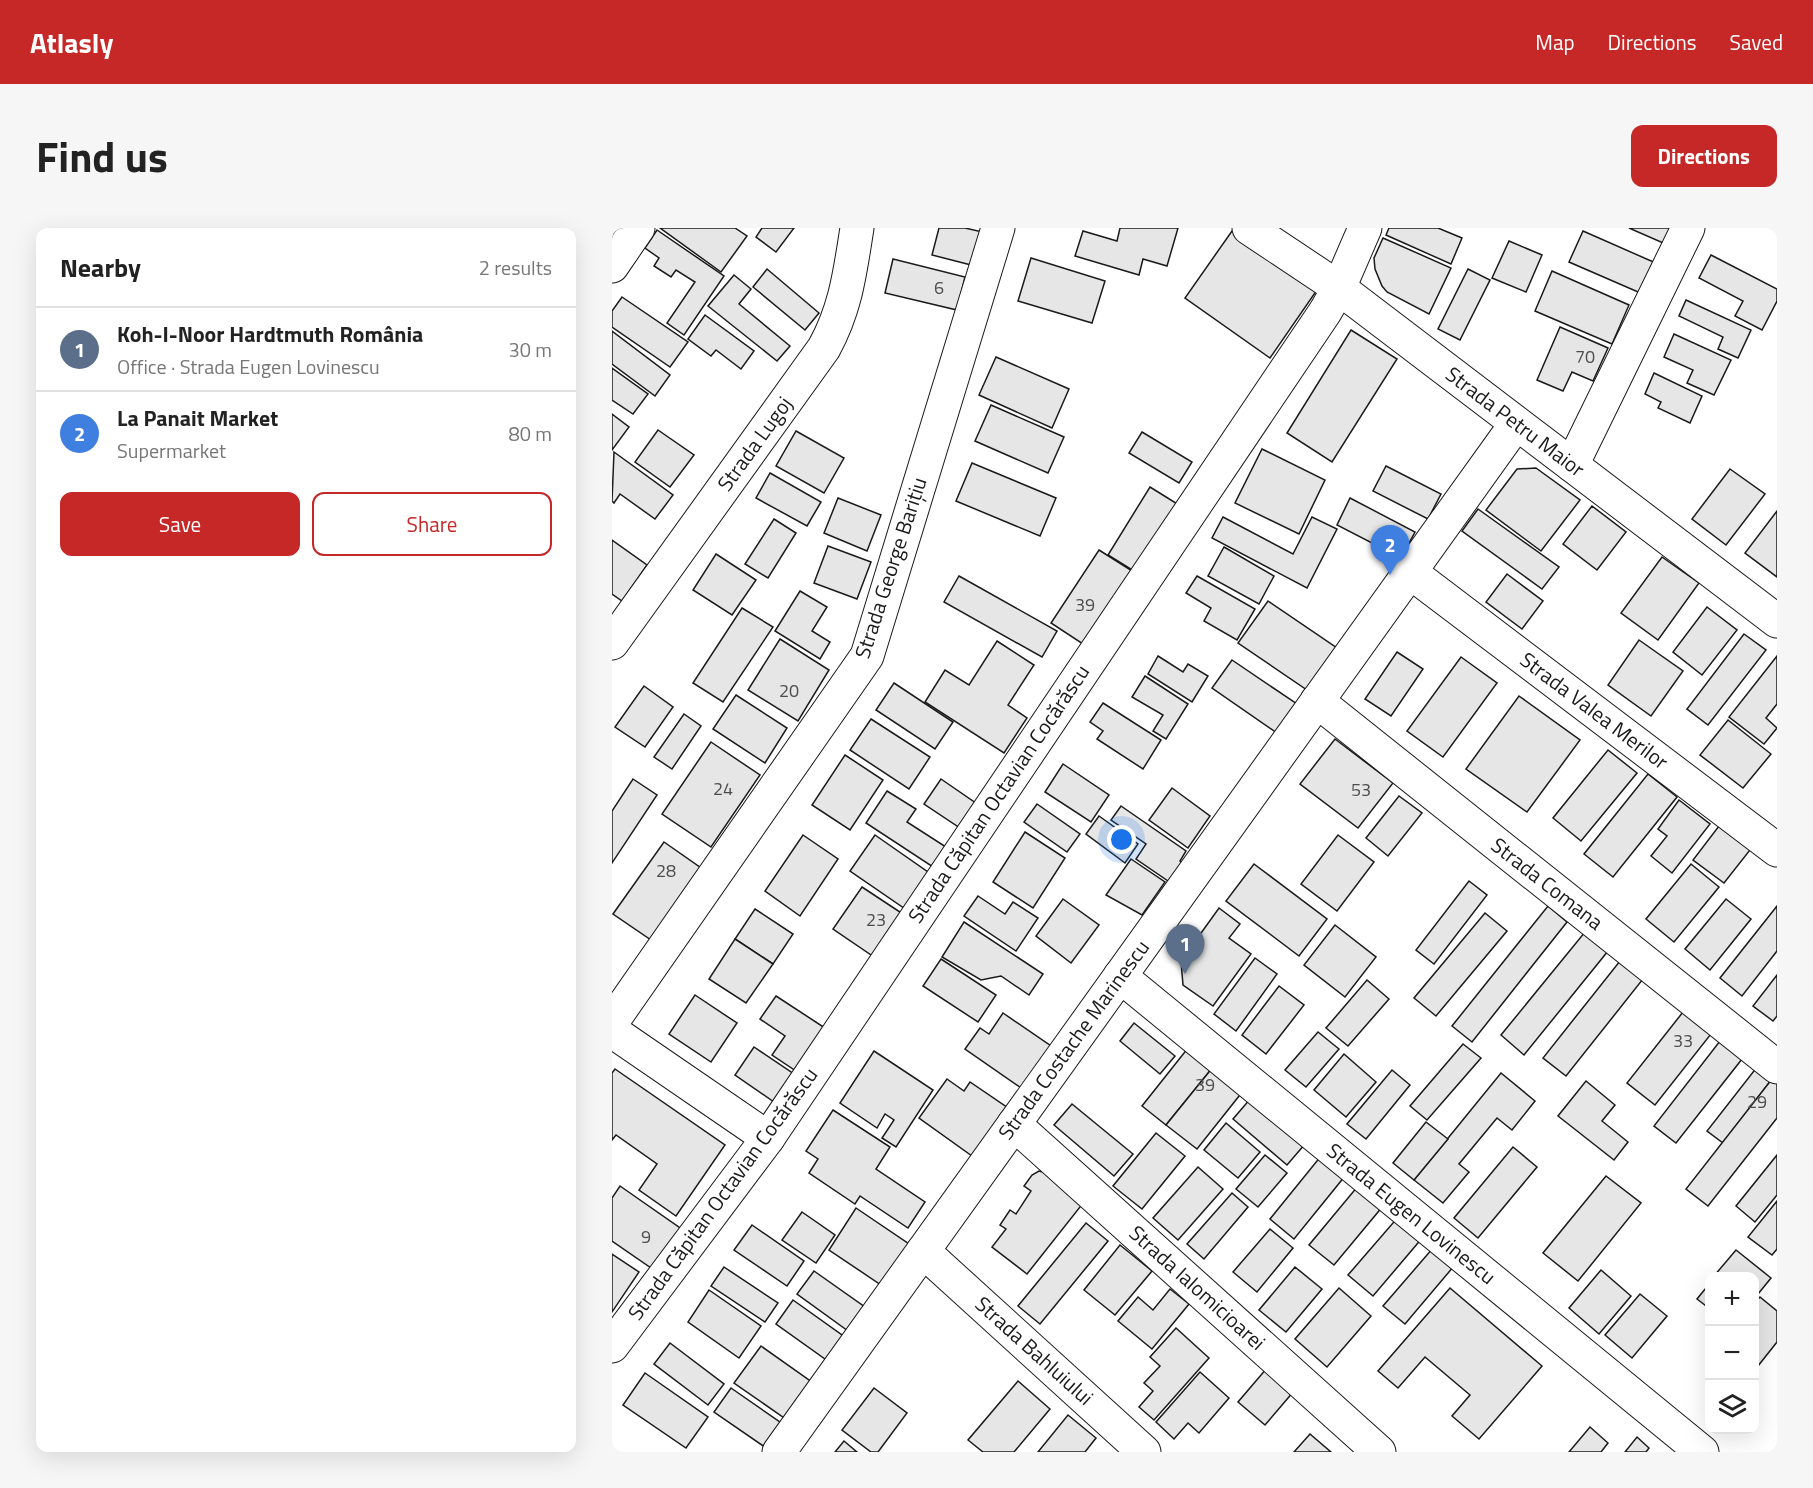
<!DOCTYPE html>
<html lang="en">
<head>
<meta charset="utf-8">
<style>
	:root { --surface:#fff; --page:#f6f6f6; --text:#222; --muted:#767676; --line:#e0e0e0; --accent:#c62828 }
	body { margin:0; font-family:"Titillium Web",sans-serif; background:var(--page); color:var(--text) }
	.controls { position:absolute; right:18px; bottom:18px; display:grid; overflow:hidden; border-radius:12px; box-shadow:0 6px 24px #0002 }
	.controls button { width:54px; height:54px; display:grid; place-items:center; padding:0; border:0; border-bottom:2px solid var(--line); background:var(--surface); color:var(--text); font:30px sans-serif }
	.you { position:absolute; left:510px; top:612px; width:21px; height:21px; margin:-15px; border:4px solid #fff; border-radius:50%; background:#1a73e8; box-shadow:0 0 0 9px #1a73e833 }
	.badge { display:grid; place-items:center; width:39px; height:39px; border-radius:50%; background:var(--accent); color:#fff; font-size:20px; font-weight:700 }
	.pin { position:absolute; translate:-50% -50px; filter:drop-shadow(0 2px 3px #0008) }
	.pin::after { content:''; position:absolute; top:32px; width:21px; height:18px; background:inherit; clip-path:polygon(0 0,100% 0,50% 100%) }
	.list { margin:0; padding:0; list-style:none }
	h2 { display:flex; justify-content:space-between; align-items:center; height:78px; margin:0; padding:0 24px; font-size:26px }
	h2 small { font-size:20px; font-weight:400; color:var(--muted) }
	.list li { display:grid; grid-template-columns:39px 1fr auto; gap:18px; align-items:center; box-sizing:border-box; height:84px; padding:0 24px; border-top:2px solid var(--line) }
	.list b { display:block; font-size:22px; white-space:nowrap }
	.list p { margin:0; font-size:20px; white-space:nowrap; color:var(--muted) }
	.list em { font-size:20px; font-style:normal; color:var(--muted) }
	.actions { display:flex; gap:12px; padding:18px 24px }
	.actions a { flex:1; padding:14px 0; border:2px solid var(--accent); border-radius:12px; text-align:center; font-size:21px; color:var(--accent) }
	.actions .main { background:var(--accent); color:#fff }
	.icon { flex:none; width:33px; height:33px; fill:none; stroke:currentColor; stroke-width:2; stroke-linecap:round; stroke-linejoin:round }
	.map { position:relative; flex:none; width:1165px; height:1224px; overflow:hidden; border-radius:12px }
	header { display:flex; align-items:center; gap:36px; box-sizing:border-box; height:84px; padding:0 30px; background:var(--accent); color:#fff }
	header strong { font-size:28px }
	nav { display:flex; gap:33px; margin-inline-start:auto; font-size:21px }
	.intro { display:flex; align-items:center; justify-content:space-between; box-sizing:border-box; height:144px; padding:0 36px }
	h1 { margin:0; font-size:42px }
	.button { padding:15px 27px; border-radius:12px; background:var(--accent); color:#fff; font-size:21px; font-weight:700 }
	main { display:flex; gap:36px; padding:0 36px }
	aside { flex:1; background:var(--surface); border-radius:12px; box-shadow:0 6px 24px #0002 }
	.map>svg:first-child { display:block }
</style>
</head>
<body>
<header>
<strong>Atlasly</strong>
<nav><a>Map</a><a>Directions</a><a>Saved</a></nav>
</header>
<div class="intro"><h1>Find us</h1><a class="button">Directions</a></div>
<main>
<aside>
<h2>Nearby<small>2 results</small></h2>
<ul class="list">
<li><span class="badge" style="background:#5c6f8a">1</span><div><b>Koh-I-Noor Hardtmuth România</b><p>Office · Strada Eugen Lovinescu</p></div><em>30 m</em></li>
<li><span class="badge" style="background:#3f7fe0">2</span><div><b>La Panait Market</b><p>Supermarket</p></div><em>80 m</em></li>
</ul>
<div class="actions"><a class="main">Save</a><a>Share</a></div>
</aside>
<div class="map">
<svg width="1165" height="1224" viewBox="0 0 1165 1224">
	<rect width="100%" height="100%" fill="#fff"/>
	<g fill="#e6e6e6" stroke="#1a1a1a" stroke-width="1.5">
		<path d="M48,0H123L135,8L109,44Z"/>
		<path d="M150,0H182L164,24L144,9Z"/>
		<path d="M327,0H353L375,5L367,39L320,27Z"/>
		<path d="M508,0H566L555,38L531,31L527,47L463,28L471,3L505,13Z"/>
		<path d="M777,0H826L850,10L839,36L774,7Z"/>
		<path d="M1017,0H1065L1058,18Z"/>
		<path d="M45,2L112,48L72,107L55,95L83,54L64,42L59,49L42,38L47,30L33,20Z"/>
		<path d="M620,3L705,62L658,130L573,70Z"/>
		<path d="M971,3L1046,36L1033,67L957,34Z"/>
		<path d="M771,10L839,40L817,86L775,64L770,58L763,41L762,30Z"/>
		<path d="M897,13L930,27L914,64L880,50Z"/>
		<path d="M1099,27L1165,61V73L1150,102L1123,88L1131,73L1087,50Z"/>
		<path d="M419,30L493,53L480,95L406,73Z"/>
		<path d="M281,31L353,49L345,82L273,65Z"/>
		<path d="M155,41L207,85L193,102L141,59Z"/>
		<path d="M856,41L878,52L848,112L826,101Z"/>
		<path d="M940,43L1017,77L1000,116L923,83Z"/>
		<path d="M122,47L139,61L127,76L178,118L165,133L96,78Z"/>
		<path d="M10,69L76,114L58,139L0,99V83Z"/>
		<path d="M1074,72L1139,102L1126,130L1106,121L1111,109L1067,88Z"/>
		<path d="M93,87L142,123L129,141L104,122L99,128L76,111Z"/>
		<path d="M948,99L996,120L981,153L960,144L951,163L925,152Z"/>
		<path d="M739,102L785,131L720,234L675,205Z"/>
		<path d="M0,103L58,147L43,168L0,136Z"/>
		<path d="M1062,106L1119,132L1102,167L1075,155L1081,142L1052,129Z"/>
		<path d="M384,129L457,161L440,200L367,167Z"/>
		<path d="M0,140L36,166L21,186L0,172Z"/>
		<path d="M1042,145L1090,168L1078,195L1046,180L1049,174L1033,166Z"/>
		<path d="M379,177L452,209L436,245L363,213Z"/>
		<path d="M0,186L17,199L0,222Z"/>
		<path d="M46,202L82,227L58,259L23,234Z"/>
		<path d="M184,203L232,230L212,265L164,238Z"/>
		<path d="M530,204L580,234L567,255L517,225Z"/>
		<path d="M650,221L713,252L687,306L623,275Z"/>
		<path d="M2,224L61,267L43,291L8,266L2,275L0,273Z"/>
		<path d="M360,235L444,270L428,308L344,273Z"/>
		<path d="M774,238L829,266L816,291L761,263Z"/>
		<path d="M924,240L968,272L929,323L874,282L905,241Z"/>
		<path d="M1118,241L1153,266L1114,317L1080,291Z"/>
		<path d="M158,245L209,274L195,298L144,270Z"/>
		<path d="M538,259L567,277L525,345L496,327Z"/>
		<path d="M226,270L269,287L255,323L212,305Z"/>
		<path d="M738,270L803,304L789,330L725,297Z"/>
		<path d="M980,278L1014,304L985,342L951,316Z"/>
		<path d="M866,281L947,339L930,361L850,303Z"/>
		<path d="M1165,283V349L1133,325Z"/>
		<path d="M611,289L681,326L700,289L725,301L695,360L600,310Z"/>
		<path d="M162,291L184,305L156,350L133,336Z"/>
		<path d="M0,312L35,337L10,373L0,366Z"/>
		<path d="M216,318L259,334L245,371L202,355Z"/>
		<path d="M612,319L662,348L647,376L596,348Z"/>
		<path d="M487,322L525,346L477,420L439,395Z"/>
		<path d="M104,326L144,352L120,387L81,362Z"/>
		<path d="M1050,329L1087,355L1046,412L1009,385Z"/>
		<path d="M895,346L931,373L910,401L874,374Z"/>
		<path d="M347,348L445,403L430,429L332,374Z"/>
		<path d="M585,348L643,381L625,412L592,393L599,380L574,365Z"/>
		<path d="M188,363L215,379L200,403L218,414L208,431L163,403Z"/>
		<path d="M656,373L725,420L695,462L626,415Z"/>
		<path d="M1095,379L1125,402L1090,447L1061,424Z"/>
		<path d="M130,380L161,399L111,474L81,455Z"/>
		<path d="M1132,406L1154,422L1096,497L1075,481Z"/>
		<path d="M168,411L217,442L186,493L136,462Z"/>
		<path d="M1027,412L1071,443L1039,488L996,457Z"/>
		<path d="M385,413L422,437L396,477L415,490L392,525L313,474L333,442L357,457Z"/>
		<path d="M785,424L811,441L779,488L753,471Z"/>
		<path d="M546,428L571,444L576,436L596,448L580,474L536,446Z"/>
		<path d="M1165,428V476L1154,490L1165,500L1152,516L1117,489Z"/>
		<path d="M849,429L885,455L831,529L795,503Z"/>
		<path d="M620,432L685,476L665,505L600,460Z"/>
		<path d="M533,448L576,476L554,511L541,503L551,487L520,469Z"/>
		<path d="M282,455L341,494L323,521L264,482Z"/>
		<path d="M32,458L61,479L33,519L3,499Z"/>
		<path d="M124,467L175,500L153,535L101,501Z"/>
		<path d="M907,468L968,512L915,584L854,541Z"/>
		<path d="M491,475L549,512L531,541L485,511L491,503L478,494Z"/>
		<path d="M72,486L89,498L60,541L42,529Z"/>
		<path d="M259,491L318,529L297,561L238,522Z"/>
		<path d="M1116,492L1159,526L1131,560L1088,527Z"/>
		<path d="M723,511L781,555L746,600L688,556Z"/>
		<path d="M99,514L148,547L99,619L50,586Z"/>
		<path d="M996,522L1025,545L969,613L941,590Z"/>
		<path d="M233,527L271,552L238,602L200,577Z"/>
		<path d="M451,536L497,567L479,594L433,564Z"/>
		<path d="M1036,546L1065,569L1001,649L972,626Z"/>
		<path d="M21,551L45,567L0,635V583Z"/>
		<path d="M329,551L371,580L354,604L312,576Z"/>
		<path d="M560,560L598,588L576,620L537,592Z"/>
		<path d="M275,563L304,581L295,594L334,619L321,639L254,595Z"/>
		<path d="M787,568L810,585L776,628L754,610Z"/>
		<path d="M1067,572L1098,596L1060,645L1039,628L1055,608L1046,601Z"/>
		<path d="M425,576L468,606L455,624L412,594Z"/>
		<path d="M509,578L574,623L568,633L572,636L559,655L524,631L534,616L499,592Z"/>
		<path d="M487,588L526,616L513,635L474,606Z"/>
		<path d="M1107,598L1138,622L1112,655L1081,632Z"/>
		<path d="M413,604L453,630L421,680L381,654Z"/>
		<path d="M191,607L226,631L188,688L153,663Z"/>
		<path d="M263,607L326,651L302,687L238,643Z"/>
		<path d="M726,607L762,634L725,683L689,656Z"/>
		<path d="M52,614L92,642L42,714L1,686Z"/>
		<path d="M519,631L553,654L530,687L494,667Z"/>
		<path d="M642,636L715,691L687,728L614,673Z"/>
		<path d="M1079,636L1107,659L1062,714L1034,691Z"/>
		<path d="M857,653L875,667L822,736L804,722Z"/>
		<path d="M250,659L294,688L265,731L221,701Z"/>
		<path d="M366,668L393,686L401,674L426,690L404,723L352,688Z"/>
		<path d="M451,671L487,697L459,735L424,708Z"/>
		<path d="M1114,671L1139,691L1098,742L1073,721Z"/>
		<path d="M936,678L955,694L860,814L840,798Z"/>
		<path d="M1165,678V723L1130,768L1108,750Z"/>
		<path d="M607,680L628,696L617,710L639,726L601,778L571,757L569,733Z"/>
		<path d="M143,681L181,706L161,736L123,711Z"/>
		<path d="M873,685L895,703L824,788L802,770Z"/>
		<path d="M352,694L431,746L417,767L389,748L369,752L330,729Z"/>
		<path d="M723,697L764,729L733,769L692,737Z"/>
		<path d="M973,704L996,723L912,827L889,807Z"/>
		<path d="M123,711L161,736L134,775L97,751Z"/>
		<path d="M643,730L665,746L624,803L602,786Z"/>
		<path d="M329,731L384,767L366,794L311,758Z"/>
		<path d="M1008,733L1031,751L954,848L931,830Z"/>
		<path d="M1165,747V788L1161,793L1141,778Z"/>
		<path d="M755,752L777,771L736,818L714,800Z"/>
		<path d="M667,758L692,777L654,826L630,807Z"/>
		<path d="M83,767L125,795L99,834L57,806Z"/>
		<path d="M164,768L213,800L184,843L160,827L173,808L148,791Z"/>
		<path d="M1071,784L1099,806L1043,877L1015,855Z"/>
		<path d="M391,785L442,820L412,862L353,821L368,800L377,806Z"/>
		<path d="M522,795L563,828L548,846L508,813Z"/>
		<path d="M706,804L727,821L694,859L673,842Z"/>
		<path d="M1108,813L1130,831L1064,915L1042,898Z"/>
		<path d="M851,816L869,830L815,892L798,878Z"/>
		<path d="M142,819L182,846L162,874L123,847Z"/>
		<path d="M576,820L601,839L554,897L530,878Z"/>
		<path d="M262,823L321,862L284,919L270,910L282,892L273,886L265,900L228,875Z"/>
		<path d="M732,826L764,854L734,889L702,862Z"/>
		<path d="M601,839L631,863L585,921L554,897Z"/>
		<path d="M1145,839L1160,851L1111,915L1095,903Z"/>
		<path d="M3,841L113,917L64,988L27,962L45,936L4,907L0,912V845Z"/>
		<path d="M780,842L798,857L754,911L735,896Z"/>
		<path d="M889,845L923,873L900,902L885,890L847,936L857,944L831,975L802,952Z"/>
		<path d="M335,851L352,863L358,854L402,884L367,933L307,890Z"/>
		<path d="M1160,851L1165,854V890L1096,978L1074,961Z"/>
		<path d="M974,853L1003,877L990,893L1016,914L1002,932L946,888Z"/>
		<path d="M639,870L693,916L675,937L621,891Z"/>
		<path d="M460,876L521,926L502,948L442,897Z"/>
		<path d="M221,882L278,919L264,941L313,974L296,1000L248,968L243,976L197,945L206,931L194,923Z"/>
		<path d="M814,894L836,911L802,952L781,935Z"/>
		<path d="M614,895L648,924L626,950L592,922Z"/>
		<path d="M544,905L573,928L530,981L501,958Z"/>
		<path d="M901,919L925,939L866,1010L842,990Z"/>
		<path d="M653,927L675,945L646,979L624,961Z"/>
		<path d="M1165,927V967L1143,994L1124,978Z"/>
		<path d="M709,928L733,948L682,1011L658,991Z"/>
		<path d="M586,939L611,961L566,1012L541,990Z"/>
		<path d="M427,943L434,945L472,974L415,1046L380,1019L394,1001L388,997L398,982L404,986L419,963L412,958L420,947Z"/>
		<path d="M994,948L1029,975L966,1053L931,1025Z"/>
		<path d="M8,958L71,1002L42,1042L0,1013V970Z"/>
		<path d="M746,958L771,978L722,1037L697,1017Z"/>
		<path d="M620,965L636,979L592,1031L575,1016Z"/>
		<path d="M1165,973V1021L1160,1027L1136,1009Z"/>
		<path d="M244,980L300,1018L272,1059L217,1022Z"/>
		<path d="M190,984L223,1007L204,1035L170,1012Z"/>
		<path d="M787,988L811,1009L761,1068L736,1047Z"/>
		<path d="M474,995L496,1013L428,1096L406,1078Z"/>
		<path d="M140,997L192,1033L175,1058L122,1022Z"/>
		<path d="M658,1001L681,1020L645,1064L621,1044Z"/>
		<path d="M508,1017L540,1043L503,1087L472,1062Z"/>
		<path d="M821,1020L842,1038L793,1096L771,1078Z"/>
		<path d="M1124,1022L1159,1050L1142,1071V1048H1102Z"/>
		<path d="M0,1026L27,1044L0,1084Z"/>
		<path d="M112,1039L166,1075L153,1094L99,1058Z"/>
		<path d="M683,1039L710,1061L674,1104L647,1082Z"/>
		<path d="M989,1042L1019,1068L987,1106L957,1080Z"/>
		<path d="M202,1043L260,1084L243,1108L185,1066Z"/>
		<path d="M1098,1055V1081L1085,1071Z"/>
		<path d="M727,1060L759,1088L715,1139L683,1111Z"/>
		<path d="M838,1060L930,1138L867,1211L840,1188L858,1167L813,1129L786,1160L766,1143Z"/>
		<path d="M558,1061L577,1076L540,1121L506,1093L526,1069L541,1082Z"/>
		<path d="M97,1062L149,1098L127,1130L76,1094Z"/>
		<path d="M1028,1066L1055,1088L1020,1130L993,1107Z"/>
		<path d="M1148,1069L1165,1083V1114L1142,1143V1076Z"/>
		<path d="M181,1072L237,1112L220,1136L164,1096Z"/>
		<path d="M564,1100L597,1130L542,1192L527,1179L541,1163L532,1155L548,1138L538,1129Z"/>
		<path d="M58,1115L112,1156L96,1177L42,1136Z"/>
		<path d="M149,1118L204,1157L178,1194L122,1155Z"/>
		<path d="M655,1140L682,1163L653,1197L626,1174Z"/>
		<path d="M588,1144L617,1170L587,1205L576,1195L562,1211L544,1194Z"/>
		<path d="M33,1145L96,1189L74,1220L11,1177Z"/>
		<path d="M406,1153L438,1181L402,1224H371L356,1212Z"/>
		<path d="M119,1160L178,1201L160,1224L102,1184Z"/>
		<path d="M262,1160L295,1185L266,1224H259L230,1202Z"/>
		<path d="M456,1187L484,1210L473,1224H426Z"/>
		<path d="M978,1199L996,1215L989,1224H957Z"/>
		<path d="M698,1206L719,1224H682Z"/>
		<path d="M1025,1209L1037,1220L1034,1224H1013Z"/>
		<path d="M232,1213L245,1224H223Z"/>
	</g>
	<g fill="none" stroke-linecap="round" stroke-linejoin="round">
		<defs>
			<g id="minor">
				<path d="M637,0L727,60L1165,393"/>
				<path d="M0,38L26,0"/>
				<path d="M960,237L1076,0"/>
				<path d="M798,344L1165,622"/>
				<path d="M0,415L212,120C234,80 238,44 245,0"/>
				<path d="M705,473L1165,839"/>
				<path d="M508,748L1090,1224"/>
				<path d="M0,794L255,428L386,0"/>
				<path d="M0,803L156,910"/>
				<path d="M402,896L767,1224"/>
				<path d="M311,1023L532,1224"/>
				<path d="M0,1118L156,910L713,84L727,60L753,0"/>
				<path d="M167,1224L904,196"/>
			</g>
		</defs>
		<use href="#minor" stroke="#1a1a1a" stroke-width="35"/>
		<use href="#minor" stroke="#fff" stroke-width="33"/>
	</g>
	<g text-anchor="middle" stroke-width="4.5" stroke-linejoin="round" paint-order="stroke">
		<g font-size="18" fill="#4d4d4d">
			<text x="327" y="66">6</text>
			<text x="973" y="135">70</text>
			<text x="473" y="383">39</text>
			<text x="177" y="469">20</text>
			<text x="111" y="567">24</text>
			<text x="749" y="568">53</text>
			<text x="54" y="649">28</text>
			<text x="264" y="698">23</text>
			<text x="1071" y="819">33</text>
			<text x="593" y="863">39</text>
			<text x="1145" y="880">29</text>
			<text x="34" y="1015">9</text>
		</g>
		<g font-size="21" fill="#1a1a1a" stroke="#fff">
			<text transform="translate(903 194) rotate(37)" y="7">Strada Petru Maior</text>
			<text transform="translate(143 216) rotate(-54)" y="7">Strada Lugoj</text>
			<text transform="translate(279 340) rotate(-72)" y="7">Strada George Barițiu</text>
			<text transform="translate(982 483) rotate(37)" y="7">Strada Valea Merilor</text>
			<text transform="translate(387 566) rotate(-56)" y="7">Strada Căpitan Octavian Cocărăscu</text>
			<text transform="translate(935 656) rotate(38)" y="7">Strada Comana</text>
			<text transform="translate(462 812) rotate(-54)" y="7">Strada Costache Marinescu</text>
			<text transform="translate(111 966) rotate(-54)" y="7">Strada Căpitan Octavian Cocărăscu</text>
			<text transform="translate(799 986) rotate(39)" y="7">Strada Eugen Lovinescu</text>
			<text transform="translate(585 1060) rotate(42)" y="7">Strada Ialomicioarei</text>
			<text transform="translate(422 1123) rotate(42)" y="7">Strada Bahluiului</text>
		</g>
	</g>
</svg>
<div class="controls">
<button>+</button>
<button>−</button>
<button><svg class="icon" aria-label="layers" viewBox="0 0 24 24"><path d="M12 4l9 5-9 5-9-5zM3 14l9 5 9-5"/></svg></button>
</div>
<div class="you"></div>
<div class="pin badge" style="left:573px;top:746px;background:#5c6f8a">1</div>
<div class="pin badge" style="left:778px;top:347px;background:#3f7fe0">2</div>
</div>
</main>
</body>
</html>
